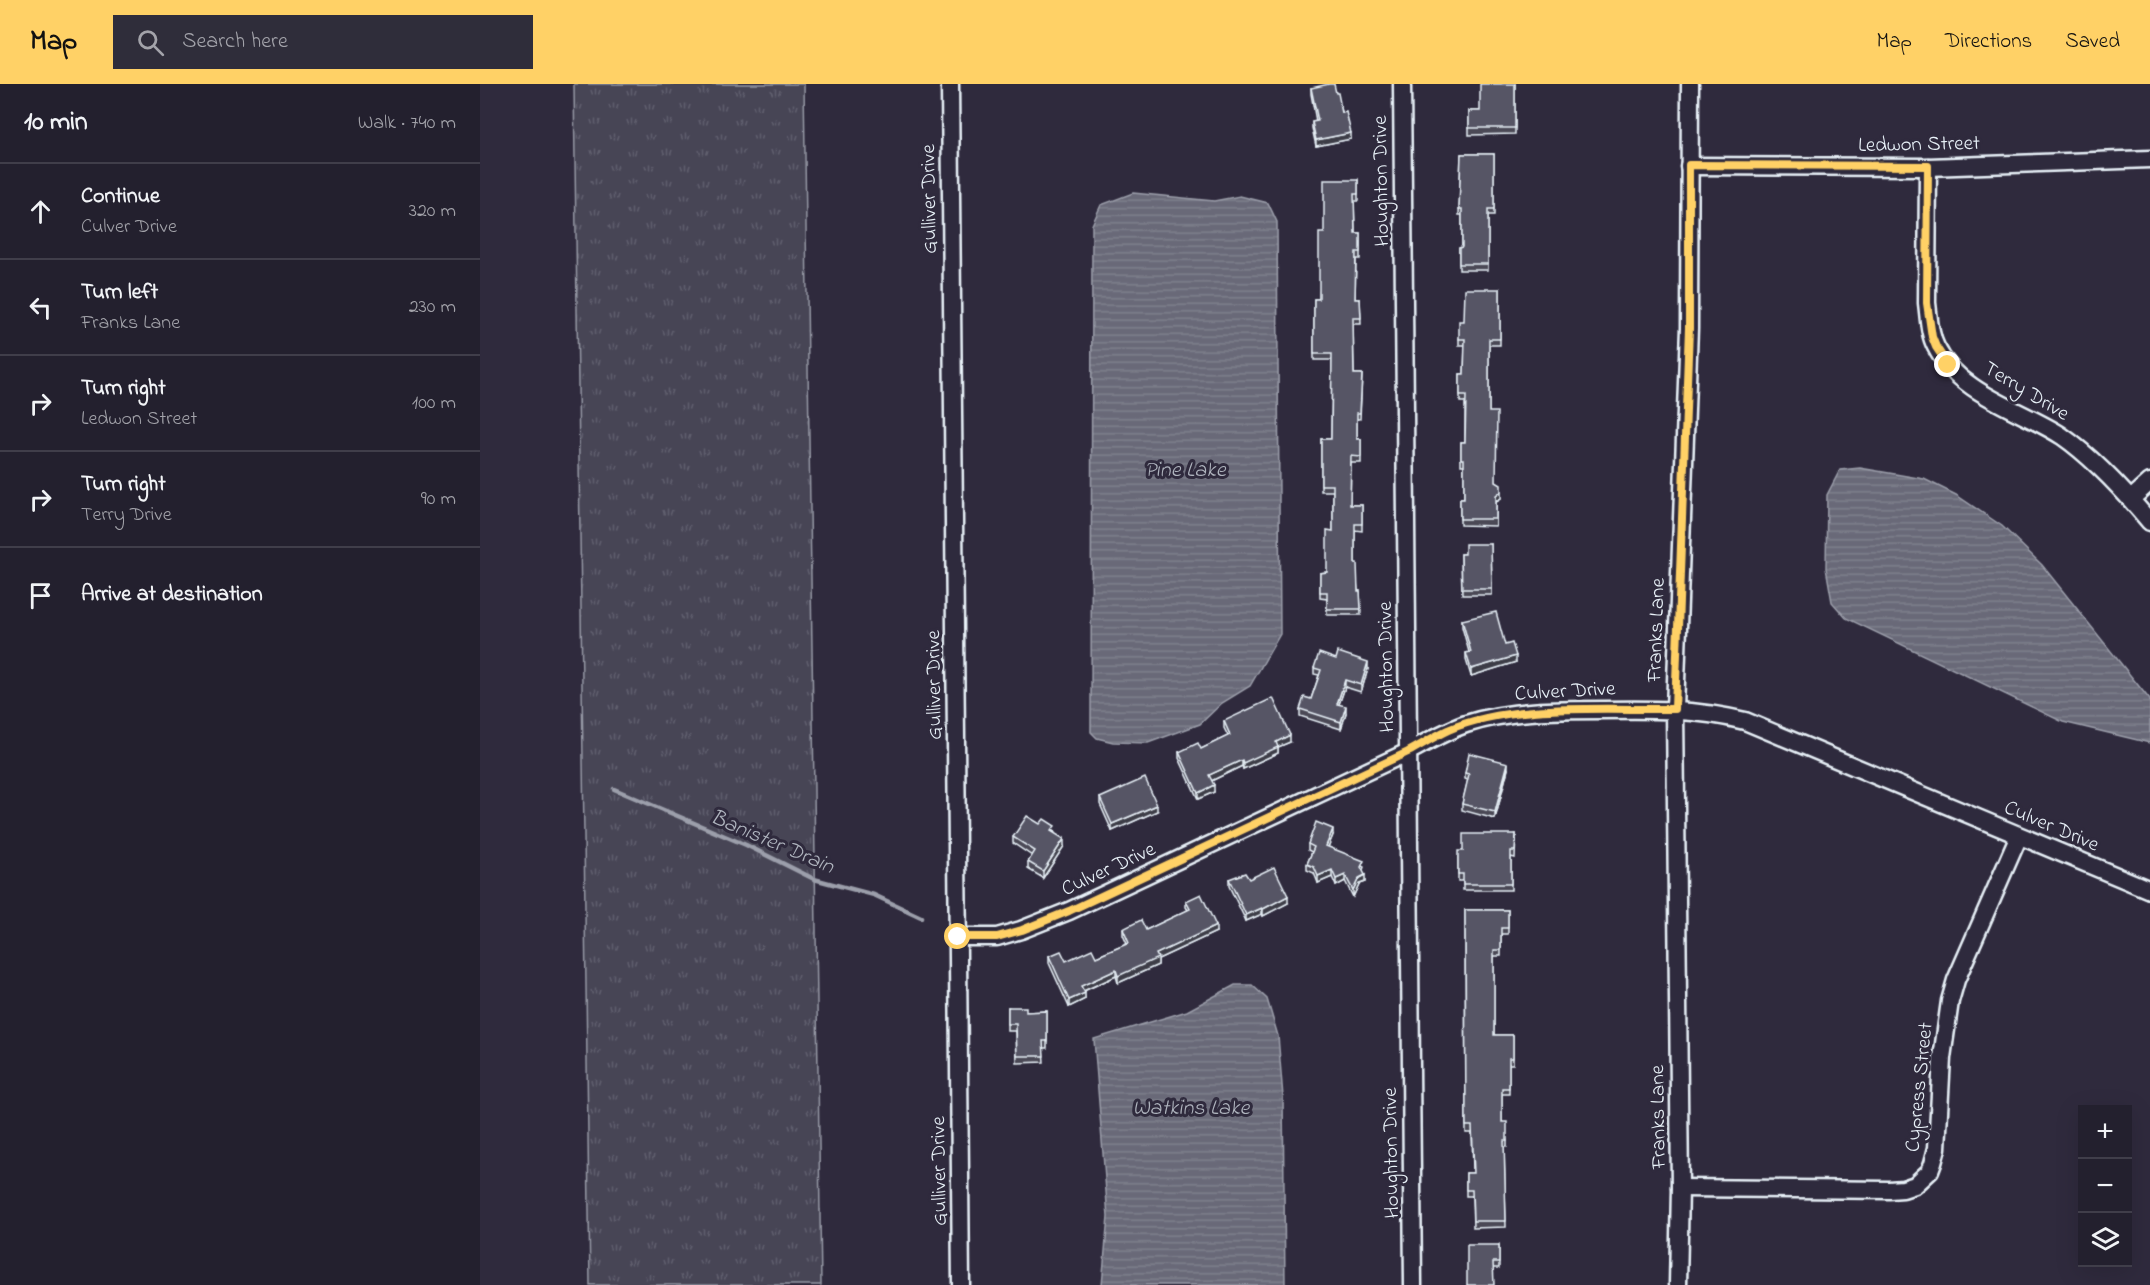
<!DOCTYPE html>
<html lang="en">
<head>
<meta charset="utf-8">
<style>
	:root { --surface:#23202e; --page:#2f2d3a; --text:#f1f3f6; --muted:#a3a3aa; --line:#403e4a; --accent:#ffd166 }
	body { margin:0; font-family:"Indie Flower",sans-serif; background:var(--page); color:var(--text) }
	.controls { position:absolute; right:18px; bottom:18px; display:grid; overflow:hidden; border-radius:0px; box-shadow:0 6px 24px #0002 }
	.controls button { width:54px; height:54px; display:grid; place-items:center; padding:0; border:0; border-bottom:2px solid var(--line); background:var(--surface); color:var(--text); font:30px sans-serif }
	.stop { position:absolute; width:18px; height:18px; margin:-14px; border:4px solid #ffd166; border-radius:50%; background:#fff }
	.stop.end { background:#ffd166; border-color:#fff; box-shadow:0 2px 6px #0008 }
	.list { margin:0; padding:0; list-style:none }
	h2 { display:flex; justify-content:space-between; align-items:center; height:78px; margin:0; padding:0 24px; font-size:26px }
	h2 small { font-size:20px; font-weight:400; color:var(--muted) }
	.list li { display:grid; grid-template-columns:39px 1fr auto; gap:18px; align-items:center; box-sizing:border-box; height:96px; padding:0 24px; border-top:2px solid var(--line) }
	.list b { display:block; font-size:22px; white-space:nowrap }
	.list p { margin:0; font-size:20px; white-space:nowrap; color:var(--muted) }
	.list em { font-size:20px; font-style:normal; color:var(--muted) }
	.icon { flex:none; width:33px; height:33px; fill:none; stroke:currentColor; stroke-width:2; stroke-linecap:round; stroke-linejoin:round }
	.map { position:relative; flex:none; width:1670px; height:1201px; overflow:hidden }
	header { display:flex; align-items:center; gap:36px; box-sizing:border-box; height:84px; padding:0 30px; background:var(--accent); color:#111 }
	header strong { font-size:28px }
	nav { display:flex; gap:33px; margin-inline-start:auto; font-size:21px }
	.search { width:420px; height:54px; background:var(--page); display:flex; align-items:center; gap:15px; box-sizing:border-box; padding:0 21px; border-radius:0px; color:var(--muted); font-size:22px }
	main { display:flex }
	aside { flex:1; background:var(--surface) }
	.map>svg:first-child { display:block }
</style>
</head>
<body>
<header>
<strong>Map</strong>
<div class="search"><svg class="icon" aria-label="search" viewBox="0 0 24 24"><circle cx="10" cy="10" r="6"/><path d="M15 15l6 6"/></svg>Search here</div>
<nav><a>Map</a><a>Directions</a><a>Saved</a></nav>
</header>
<main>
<aside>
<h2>10 min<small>Walk · 740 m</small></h2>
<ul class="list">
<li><svg class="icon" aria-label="ahead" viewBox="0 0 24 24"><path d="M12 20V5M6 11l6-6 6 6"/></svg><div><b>Continue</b><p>Culver Drive</p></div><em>320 m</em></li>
<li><svg class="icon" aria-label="left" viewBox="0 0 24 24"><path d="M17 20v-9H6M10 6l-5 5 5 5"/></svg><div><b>Turn left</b><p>Franks Lane</p></div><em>230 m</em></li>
<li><svg class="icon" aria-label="right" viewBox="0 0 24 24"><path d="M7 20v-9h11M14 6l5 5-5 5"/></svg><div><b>Turn right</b><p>Ledwon Street</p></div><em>100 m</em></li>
<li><svg class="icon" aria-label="right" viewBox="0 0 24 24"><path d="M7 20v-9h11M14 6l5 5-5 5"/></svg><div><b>Turn right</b><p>Terry Drive</p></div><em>90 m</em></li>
<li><svg class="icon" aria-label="arrive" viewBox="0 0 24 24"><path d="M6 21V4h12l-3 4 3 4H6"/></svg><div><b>Arrive at destination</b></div></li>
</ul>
</aside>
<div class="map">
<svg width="1670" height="1201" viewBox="0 0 1670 1201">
	<defs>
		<pattern id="grass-tufts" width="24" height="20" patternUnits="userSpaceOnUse" patternTransform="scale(1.5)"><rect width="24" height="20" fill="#464455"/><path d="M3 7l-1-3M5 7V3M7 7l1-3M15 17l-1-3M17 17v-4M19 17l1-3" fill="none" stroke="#615f6e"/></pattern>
		<pattern id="water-rules" width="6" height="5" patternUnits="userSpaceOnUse" patternTransform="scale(1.5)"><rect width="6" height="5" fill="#696978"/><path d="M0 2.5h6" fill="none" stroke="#7e7f8c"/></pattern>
	</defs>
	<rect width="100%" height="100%" fill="#2f2a3d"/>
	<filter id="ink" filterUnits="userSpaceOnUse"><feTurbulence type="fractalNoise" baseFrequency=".0167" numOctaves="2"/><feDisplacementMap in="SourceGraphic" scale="12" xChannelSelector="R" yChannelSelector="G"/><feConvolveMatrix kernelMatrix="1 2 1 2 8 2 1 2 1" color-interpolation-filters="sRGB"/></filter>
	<g filter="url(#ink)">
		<path fill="url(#grass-tufts)" stroke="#979aa6" stroke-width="1.5" d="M94,0H324L341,1201H110Z"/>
		<g fill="url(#water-rules)" stroke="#9c9fab" stroke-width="1.5">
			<path d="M653,109L734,117L760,112L788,119L797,138L800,550L770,602L742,619L720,640L668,659L633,658L617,654L611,648L612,141L621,121Z"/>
			<path d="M1380,384L1444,395L1476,411L1522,442L1562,481L1670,616V659L1583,638L1366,534L1352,518L1346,484L1347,411L1360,386Z"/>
			<path d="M755,901H772L787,915L798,952L803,1013L805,1201H622L628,1133L614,955L707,927Z"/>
		</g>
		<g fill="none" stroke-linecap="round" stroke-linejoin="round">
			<path stroke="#9c9fab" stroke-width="4.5" d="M134,705L266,761L334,795L394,811L441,833"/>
			<defs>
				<g id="minor">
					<path d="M470,0L481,1201"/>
					<path d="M922,0L933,1201"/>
					<path d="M1209,82L1448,83L1670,75"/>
					<path d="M1448,83L1447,219C1449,234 1449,250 1456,263C1479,310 1542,326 1582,352C1615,375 1644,407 1670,438"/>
					<path d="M1651,415L1670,398"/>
					<path d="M478,853H517L541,846L589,827L928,668C947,658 965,647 986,640C1030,626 1077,626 1123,626C1171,625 1217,625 1265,637L1670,806"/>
					<path d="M1200,1104L1409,1106L1423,1105L1435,1101L1450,1087L1453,1079L1457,1064L1462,974L1470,917L1476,896L1539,752"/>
					<path d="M1198,1201L1200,1104L1195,625L1209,244L1210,0"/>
				</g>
			</defs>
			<use href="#minor" stroke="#e8f1f8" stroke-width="21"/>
			<use href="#minor" stroke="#2f2a3d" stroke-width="16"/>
		</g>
		<g fill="#4b4957" stroke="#e8f1f8" stroke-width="1.5">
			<path d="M1035,0V50L989,51V27H1000Z"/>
			<path d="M831,4L856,9L871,55L836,62L832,44V38L836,37L831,10Z"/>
			<path d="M981,70H1014V131H1008V186H979V164L982,163V131H979Z"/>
			<path d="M878,96V117H874L875,149H880V175H876L875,215H880L881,240H873L874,290H882L880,335H877V355H881V379H871L870,421H882V447L875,446V479L878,507H880L881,531H847V515L840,514V489L847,488L853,447V407H841V355H851L852,276H834V215H839L844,149Z"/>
			<path d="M1020,205V261H1009V328L1016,399L1021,415L1016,418V442L980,441V415H984V381H981V358H985V318H980V290H984L985,261H979V255L984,237Z"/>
			<path d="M1011,460L1012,511H982L981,470H985Z"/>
			<path d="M982,536L1025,561L1036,578L991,592L986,576V569L989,568L982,543Z"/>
			<path d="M834,584L888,585L881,608L865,603L859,620L866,629L861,645L820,632V625L831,615L839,591L834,590Z"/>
			<path d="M744,637L810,658L798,663V669L763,685L762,682L731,697L734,708L718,715L699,674V668L721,665L748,652L744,644Z"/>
			<path d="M1028,685L1015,735L982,726V720L988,696L985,695V689Z"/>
			<path d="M620,714L677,727L632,747L620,720Z"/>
			<path d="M560,740L575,748L574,749L584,762L563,794L548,785V778L552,772L533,759V753Z"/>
			<path d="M1036,750L1035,774L1031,773V806H983V797H978V773L983,767Z"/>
			<path d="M853,751L848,763L884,783L883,786L885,798L879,800L873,813L865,797L856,802L852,793L838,799L834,789L827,786V780L832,768L828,766V760Z"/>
			<path d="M749,795H769L808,819L783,832L782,830L766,837L749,802Z"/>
			<path d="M706,817L736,848L678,875V881L638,899L636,892L604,907L605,915L589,923L569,879V872L586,877L616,873L647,860L643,851V845L666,846L708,826L706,823Z"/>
			<path d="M985,826H1028V850H1021V872H1014V951H1033V980H1029V1010H1022V1038L1027,1057V1063H1024L1026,1143L993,1144L992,1112H986V1089H993L992,1049H986Z"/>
			<path d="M528,923L546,928L567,927V964H563L564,978L537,979L536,947H528Z"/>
			<path d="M1019,1161V1184H1013L987,1201Z"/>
		</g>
		<g fill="#3d3c47" stroke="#e8f1f8" stroke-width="1.5">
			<path d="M871,49V55L836,62V56Z"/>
			<path d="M1021,408V415L1016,418V442V412Z"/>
			<path d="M1036,572V578L991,592V585Z"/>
			<path d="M888,578V585L881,608V601Z"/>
			<path d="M865,596V603L857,626V620Z"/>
			<path d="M866,622V629L861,645V638Z"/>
			<path d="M810,651V658L798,663V669L763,685V679L796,658Z"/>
			<path d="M762,676V682L729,698V691Z"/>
			<path d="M1028,679V685L1015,735V728Z"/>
			<path d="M734,701V708L718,715V709Z"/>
			<path d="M677,721V727L632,747V740Z"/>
			<path d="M853,745V751L846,768V762Z"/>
			<path d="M584,755V762L563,794V787Z"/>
			<path d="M852,786V793L838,799V792Z"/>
			<path d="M865,791V797L856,802V795Z"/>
			<path d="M885,791V798L879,800L873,813V806L879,794Z"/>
			<path d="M808,812V819L783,832V825Z"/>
			<path d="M782,824V830L766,837V831Z"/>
			<path d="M736,842V848L678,875V881L638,899V892L676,870Z"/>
			<path d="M636,886V892L601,908V902Z"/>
			<path d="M605,909V915L589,923V916Z"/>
		</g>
		<g fill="#575565" stroke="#e8f1f8" stroke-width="1.5">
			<path d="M849,0H854L856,9H858L862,29L866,28L871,49L836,56L832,38L838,37L831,4Z"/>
			<path d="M1000,0H1035V44H989V27H1000Z"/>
			<path d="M981,70H1014V125H1008V180H979V164L982,163V125H979Z"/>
			<path d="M844,96H878V110H874L875,149H880V168H876L875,215H880L881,234H873L874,290H882L880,329H877V355H881V373L871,372L870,421H882V440H875V479H877L878,507H880L881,525H847V508H840V489L847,488V446L853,447V401H841V355H851L852,270H834V215H839V149H844Z"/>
			<path d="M985,205H1020V255H1009V328H1017L1016,398L1021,401V408L1016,412V435H980V415H984V375H981V358H985L986,312H980V290H984L985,255H979V237H984Z"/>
			<path d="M985,460H1011L1012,505H982L981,470H985Z"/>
			<path d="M1016,528L1025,561L1032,559L1036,572L991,585L986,569L991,568L982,536Z"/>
			<path d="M858,568L888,578L881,601L865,596L857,620L866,622L861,638L820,625L824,613L831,615L841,586L834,584L839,569L856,575Z"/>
			<path d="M793,614L810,651L796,658L798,663L763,679L762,676L729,691L734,701L718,709L699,668L718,659L721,665L750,651L744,637Z"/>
			<path d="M989,669L1028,679L1015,728L982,720L989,690L985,689Z"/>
			<path d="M665,694L677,721L632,740L620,714Z"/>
			<path d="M547,732L560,740L564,735L575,742L571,747L584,755L563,787L548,778L555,767L533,753Z"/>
			<path d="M836,738L853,745L846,762L884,777L881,783L885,791L879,794L873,806L865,791L856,795L852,786L838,792L834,783L827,780L834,763L828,760Z"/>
			<path d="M983,750H1036L1035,767H1031V800H983V790H978V767H983Z"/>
			<path d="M794,783L808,812L783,825L782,824L766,831L749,795L765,789L769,795Z"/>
			<path d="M721,810L736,842L676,870L678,874L638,892L636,886L601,902L605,909L589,916L569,872L581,867L586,877L612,865L616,873L649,859L643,845L661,836L666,846L710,825L706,817Z"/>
			<path d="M985,826H1028V844H1021V866H1014V951H1033V974H1029V1004H1022V1038H1027V1057H1024L1026,1137H993L992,1106H986V1089H994L992,1042H986Z"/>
			<path d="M528,923H546V928L567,927V957H563L564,972H537L536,940H528Z"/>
			<path d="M987,1161H1019V1178H1013L1014,1201H987Z"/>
		</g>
	</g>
	<g fill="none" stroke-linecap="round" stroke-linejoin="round" filter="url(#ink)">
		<path stroke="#ffd166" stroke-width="8" d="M478,853H517L542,846L589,827L928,668C941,661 955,652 968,646C1033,618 1126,626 1195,625L1209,244V81L1448,82L1447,219L1452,253L1456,263L1468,281"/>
	</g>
	<g text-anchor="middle" stroke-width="6" stroke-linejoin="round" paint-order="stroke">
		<g font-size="21" fill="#e8f1f8" stroke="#2f2a3d">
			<text transform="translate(1439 59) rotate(-1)" y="7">Ledwon Street</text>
			<text transform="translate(900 97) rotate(-91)" y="7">Houghton Drive</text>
			<text transform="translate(448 115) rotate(-91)" y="7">Gulliver Drive</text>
			<text transform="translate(1547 306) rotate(31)" y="7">Terry Drive</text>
			<text transform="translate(1175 546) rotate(-88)" y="7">Franks Lane</text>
			<text transform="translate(905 583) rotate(-91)" y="7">Houghton Drive</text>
			<text transform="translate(453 601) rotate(-91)" y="7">Gulliver Drive</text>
			<text transform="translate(1085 606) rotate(-3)" y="7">Culver Drive</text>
			<text transform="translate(1572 741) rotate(23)" y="7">Culver Drive</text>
			<text transform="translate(628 784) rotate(-25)" y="7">Culver Drive</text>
			<text transform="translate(1438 1003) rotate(-84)" y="7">Cypress Street</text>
			<text transform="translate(1177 1033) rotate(-91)" y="7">Franks Lane</text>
			<text transform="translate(910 1069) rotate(-91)" y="7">Houghton Drive</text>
			<text transform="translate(458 1087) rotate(-91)" y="7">Gulliver Drive</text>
		</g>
		<g font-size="22" font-style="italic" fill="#afb4be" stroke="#2f2a3d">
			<text x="705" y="392">Pine Lake</text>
			<text transform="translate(293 756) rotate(23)" y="8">Banister Drain</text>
			<text x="711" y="1030">Watkins Lake</text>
		</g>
	</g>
</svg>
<div class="controls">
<button>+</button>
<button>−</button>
<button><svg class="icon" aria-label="layers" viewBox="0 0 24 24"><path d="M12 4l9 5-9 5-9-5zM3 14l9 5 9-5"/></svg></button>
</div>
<div class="stop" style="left:478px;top:853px"></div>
<div class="stop end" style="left:1468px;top:281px"></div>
</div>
</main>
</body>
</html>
